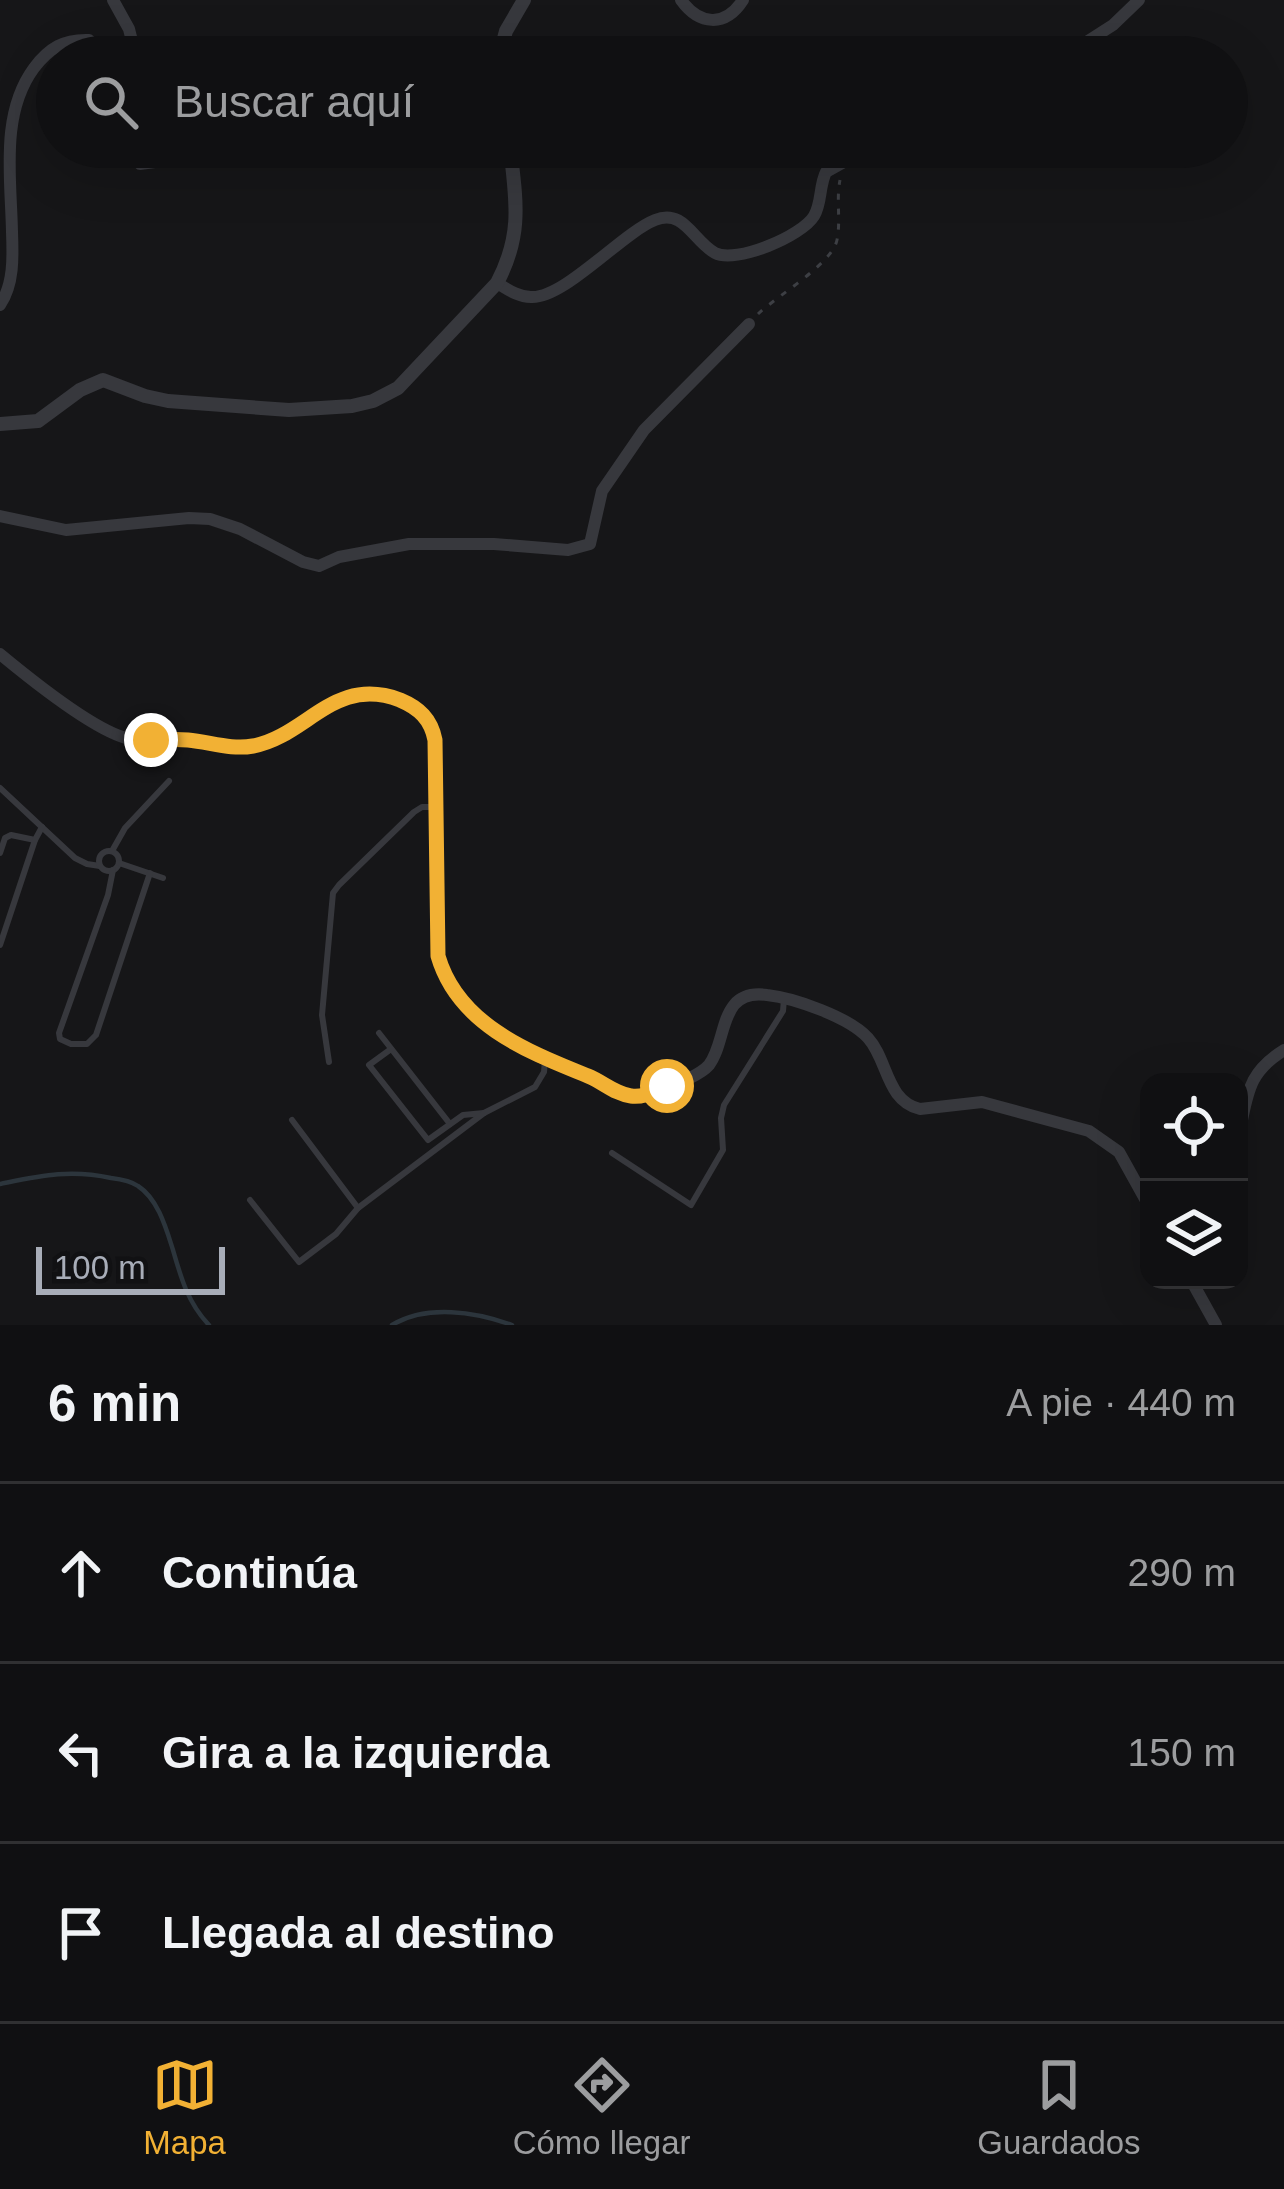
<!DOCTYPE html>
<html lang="es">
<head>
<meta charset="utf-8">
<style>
	:root { --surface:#101012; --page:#19191b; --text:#f1f3f6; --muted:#9c9d9f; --line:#303032; --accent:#f2b134 }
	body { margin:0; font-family:Helvetica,sans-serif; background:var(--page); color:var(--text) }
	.controls { position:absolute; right:36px; bottom:36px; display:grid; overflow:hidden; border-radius:24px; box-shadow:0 12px 48px #0002 }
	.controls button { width:108px; height:108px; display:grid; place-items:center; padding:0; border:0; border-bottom:3px solid var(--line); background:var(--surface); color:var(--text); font:60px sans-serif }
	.scale { position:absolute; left:36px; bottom:30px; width:189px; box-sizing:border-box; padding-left:12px; border:6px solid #a8adb8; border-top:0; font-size:33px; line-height:42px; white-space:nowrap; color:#a8adb8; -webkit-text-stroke:9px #111113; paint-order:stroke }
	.stop { position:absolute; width:36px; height:36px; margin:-27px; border:9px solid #f2b134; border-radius:50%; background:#fff }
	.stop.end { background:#f2b134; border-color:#fff; box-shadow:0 3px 12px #0008 }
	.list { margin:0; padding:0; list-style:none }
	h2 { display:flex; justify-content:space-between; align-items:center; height:156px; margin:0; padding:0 48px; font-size:51px }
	h2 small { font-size:39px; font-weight:400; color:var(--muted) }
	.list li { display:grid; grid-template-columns:78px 1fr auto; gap:36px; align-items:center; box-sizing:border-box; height:180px; padding:0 48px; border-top:3px solid var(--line) }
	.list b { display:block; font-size:45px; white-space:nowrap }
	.list em { font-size:39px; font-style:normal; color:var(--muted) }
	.icon { flex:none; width:66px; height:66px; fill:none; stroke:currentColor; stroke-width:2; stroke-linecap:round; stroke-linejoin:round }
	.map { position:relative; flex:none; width:1284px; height:1325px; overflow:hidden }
	.search { position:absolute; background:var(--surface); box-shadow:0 12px 48px #0002; left:36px; right:36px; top:36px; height:132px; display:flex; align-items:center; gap:30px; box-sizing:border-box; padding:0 42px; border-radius:66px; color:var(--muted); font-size:45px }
	.sheet { height:696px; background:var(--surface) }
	nav { display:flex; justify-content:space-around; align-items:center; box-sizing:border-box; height:168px; border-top:3px solid var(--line); background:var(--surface); font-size:33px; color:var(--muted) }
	nav a { display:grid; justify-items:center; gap:6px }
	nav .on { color:var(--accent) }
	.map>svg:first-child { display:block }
</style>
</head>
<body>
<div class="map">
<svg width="1284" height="1325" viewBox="0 0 1284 1325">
	<rect width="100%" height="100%" fill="#161618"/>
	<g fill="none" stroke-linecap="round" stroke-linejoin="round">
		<g stroke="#2c353c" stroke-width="4.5">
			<path d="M0,1184C40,1176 69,1169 111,1178C119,1179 131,1181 138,1186C158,1199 166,1228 173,1250C181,1278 188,1303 209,1325"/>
			<path d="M392,1325C427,1304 476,1312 512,1325"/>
		</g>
		<path stroke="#3d3f44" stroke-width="3" stroke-dasharray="6 9" stroke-linecap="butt" d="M758,314C778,295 832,264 837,240C841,220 836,200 840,180"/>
		<g stroke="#37383d" stroke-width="6">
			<path d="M0,788L75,858L87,864L100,866"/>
			<circle cx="109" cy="861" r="10"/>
			<path d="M112,851L125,828L169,781"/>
			<path d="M0,853L5,838L11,835L35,840"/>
			<path d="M119,863L163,878"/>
			<path d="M113,870L108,895L59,1033L60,1039L71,1044H87L96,1035L150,873"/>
			<path d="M0,945L35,840L42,827"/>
			<path d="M379,1033L450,1124"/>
			<path d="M391,1049L369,1065L428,1140L463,1115L484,1113"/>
			<path d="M329,1062L322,1015L333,893L339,885L414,812L422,807H434"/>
			<path d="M292,1120L358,1208"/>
			<path d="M612,1153L691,1205L723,1150L721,1118L724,1105L783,1011L784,999"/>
			<path d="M250,1200L299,1262L336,1234L358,1208L484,1113L535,1087L544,1072L545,1060"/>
		</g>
		<g stroke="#37383d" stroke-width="12">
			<path d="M113,0L129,29L136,57"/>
			<path d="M681,0C699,25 725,28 743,0"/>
			<path d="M1063,57L1113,25L1139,0"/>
			<path d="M127,147L140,164L155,162L163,154L162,147"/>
			<path d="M497,283C507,289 518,297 531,297C564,299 622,233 655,220C684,208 693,241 715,253C736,264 802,236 814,216C822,203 819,186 826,172L871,147"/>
			<path d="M0,305C14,284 13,257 12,232C11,178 0,114 34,68C49,48 64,39 89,40L107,57"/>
			<path d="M0,516L66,530L189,518L210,519L240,529L303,562L319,566L339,557L409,544H494L568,550L590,544L602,491L644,430L749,324"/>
			<path d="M0,654C29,678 95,732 130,739C148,743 167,739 185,740C210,741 233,751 258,745C309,732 336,675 401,701C420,708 430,720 435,740L438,956C453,1006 503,1042 549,1061C563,1067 578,1071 592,1077C606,1083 617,1096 633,1096C650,1097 670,1085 686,1080C694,1076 703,1072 709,1065C728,1040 718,988 767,995C794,998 849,1017 868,1038C888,1060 886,1101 920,1109L982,1102L1089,1131L1119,1152L1149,1206"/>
			<path d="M1239,1134C1248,1094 1247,1073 1284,1050"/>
			<path d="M1191,1280L1216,1325"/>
		</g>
		<g stroke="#37383d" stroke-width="14">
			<path d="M499,57L506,31L524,0"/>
			<path d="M0,424L38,421L80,390L103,380L145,396L168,401L289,410L352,406L373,401L398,388L497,283C523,234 516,200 510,147"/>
		</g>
	</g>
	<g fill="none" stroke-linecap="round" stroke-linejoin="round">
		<path stroke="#f2b134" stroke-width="15" d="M151,740C163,740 176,739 188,740C210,742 231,750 253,746C307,736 334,675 400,700C419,708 431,719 435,740L438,956C458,1025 529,1052 588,1076C603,1082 615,1094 631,1096C643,1098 655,1091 667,1086"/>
	</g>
</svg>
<div class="controls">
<button><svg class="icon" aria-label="locate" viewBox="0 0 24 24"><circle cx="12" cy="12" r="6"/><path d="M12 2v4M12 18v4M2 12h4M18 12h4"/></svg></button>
<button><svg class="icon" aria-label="layers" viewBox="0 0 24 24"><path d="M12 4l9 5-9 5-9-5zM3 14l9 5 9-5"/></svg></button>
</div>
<div class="scale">100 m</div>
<div class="stop" style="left:667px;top:1086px"></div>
<div class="stop end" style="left:151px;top:740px"></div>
<div class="search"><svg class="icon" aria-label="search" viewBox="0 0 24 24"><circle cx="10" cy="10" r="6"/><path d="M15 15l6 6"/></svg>Buscar aquí</div>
</div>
<section class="sheet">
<h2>6 min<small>A pie · 440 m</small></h2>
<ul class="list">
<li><svg class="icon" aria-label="ahead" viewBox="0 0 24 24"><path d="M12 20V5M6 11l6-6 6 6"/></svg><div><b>Continúa</b></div><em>290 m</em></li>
<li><svg class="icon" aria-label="left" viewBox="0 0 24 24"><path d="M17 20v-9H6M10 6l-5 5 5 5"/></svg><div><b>Gira a la izquierda</b></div><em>150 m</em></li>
<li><svg class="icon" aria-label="arrive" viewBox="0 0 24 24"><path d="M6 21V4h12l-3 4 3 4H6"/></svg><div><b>Llegada al destino</b></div></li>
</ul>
</section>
<nav>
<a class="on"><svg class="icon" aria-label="map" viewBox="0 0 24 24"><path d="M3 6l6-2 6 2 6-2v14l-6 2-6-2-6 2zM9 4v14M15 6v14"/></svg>Mapa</a>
<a><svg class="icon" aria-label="directions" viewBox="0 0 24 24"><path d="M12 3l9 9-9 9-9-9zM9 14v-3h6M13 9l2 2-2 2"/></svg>Cómo llegar</a>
<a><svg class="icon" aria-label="saved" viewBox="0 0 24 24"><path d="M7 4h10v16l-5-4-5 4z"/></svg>Guardados</a>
</nav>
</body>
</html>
